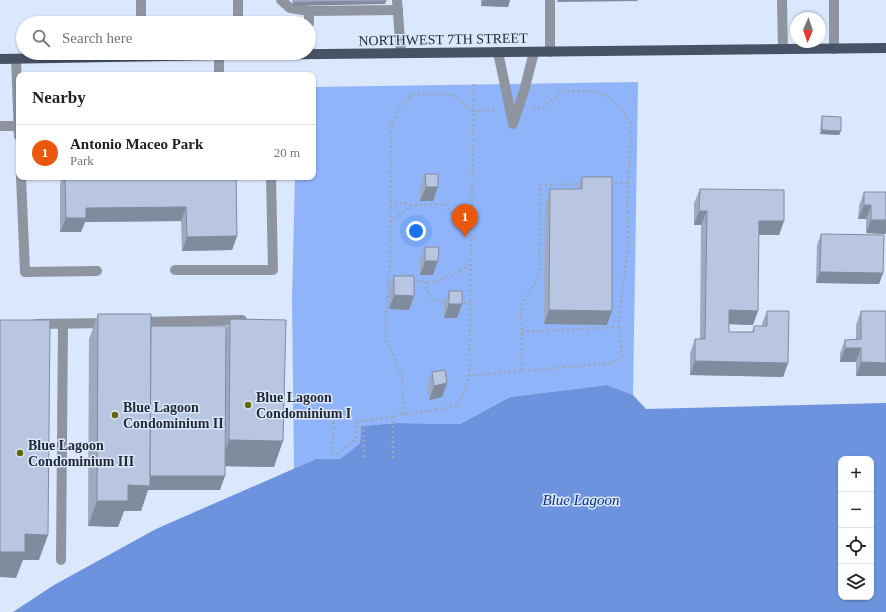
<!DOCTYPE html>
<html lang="en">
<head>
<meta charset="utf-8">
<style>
	:root { --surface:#fff; --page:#f2f2f2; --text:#222; --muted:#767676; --line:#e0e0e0; --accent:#ea580c }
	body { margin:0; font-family:Georgia,serif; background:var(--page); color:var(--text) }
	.controls { position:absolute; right:12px; bottom:12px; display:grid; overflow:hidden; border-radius:8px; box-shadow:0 1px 3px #0004 }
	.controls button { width:36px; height:36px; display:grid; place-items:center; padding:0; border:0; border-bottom:1px solid var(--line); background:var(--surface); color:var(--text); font:20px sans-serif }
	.compass { position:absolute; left:790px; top:12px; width:36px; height:36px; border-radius:50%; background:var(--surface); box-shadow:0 1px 3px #0004; rotate:182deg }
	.you { position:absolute; left:416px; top:231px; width:14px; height:14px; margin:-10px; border:3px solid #fff; border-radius:50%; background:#1a73e8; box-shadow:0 0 0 6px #1a73e833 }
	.badge { display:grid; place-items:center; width:26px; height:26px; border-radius:50%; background:var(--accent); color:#fff; font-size:13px; font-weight:700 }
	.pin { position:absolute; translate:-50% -33px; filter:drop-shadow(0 1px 2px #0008) }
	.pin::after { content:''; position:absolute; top:21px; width:14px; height:12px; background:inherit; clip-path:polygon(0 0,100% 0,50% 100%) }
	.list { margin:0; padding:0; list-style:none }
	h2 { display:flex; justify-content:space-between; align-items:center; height:52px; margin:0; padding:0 16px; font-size:17px }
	h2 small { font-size:13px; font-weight:400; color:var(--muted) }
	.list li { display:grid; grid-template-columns:26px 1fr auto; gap:12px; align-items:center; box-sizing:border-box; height:56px; padding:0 16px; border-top:1px solid var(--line) }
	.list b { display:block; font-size:15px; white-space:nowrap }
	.list p { margin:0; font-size:13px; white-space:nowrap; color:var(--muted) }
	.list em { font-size:13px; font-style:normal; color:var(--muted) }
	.icon { flex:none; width:22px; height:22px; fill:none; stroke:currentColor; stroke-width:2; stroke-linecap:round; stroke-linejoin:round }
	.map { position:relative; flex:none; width:886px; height:612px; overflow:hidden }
	.search { position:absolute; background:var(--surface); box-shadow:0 1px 3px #0004; left:16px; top:16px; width:300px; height:44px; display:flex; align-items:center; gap:10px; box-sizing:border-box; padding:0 14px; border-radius:22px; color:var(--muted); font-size:15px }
	.panel { position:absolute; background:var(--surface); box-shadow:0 1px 3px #0004; left:16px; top:72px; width:300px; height:108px; border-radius:8px }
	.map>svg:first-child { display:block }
</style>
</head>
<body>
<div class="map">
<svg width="886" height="612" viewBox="0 0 886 612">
	<rect width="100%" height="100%" fill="#dbe7fd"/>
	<path fill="#8fb4f9" d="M638,82L633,395L607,385L510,397L460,424L396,423L361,426L360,443L340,459H316L294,469L292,298L295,177H313V87Z"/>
	<path fill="#6d93de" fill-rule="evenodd" d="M607,385L633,395L646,409L886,403V612H13L54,585L156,529L316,459H340L360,443L361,426L396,423L460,424L510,397ZM841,459H871V597H841Z"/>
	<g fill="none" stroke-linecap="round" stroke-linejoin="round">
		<g stroke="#9ca6b8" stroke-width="2.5" stroke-dasharray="2 3" stroke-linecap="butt">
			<path d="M610,183H627"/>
			<path d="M390,201L413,205L444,204L471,238"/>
			<path d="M390,221L413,205"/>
			<path d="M412,281L434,282L449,277L471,264"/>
			<path d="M426,282V290L435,301L448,302"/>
			<path d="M459,303H471"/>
			<path d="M522,331H543L619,327"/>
			<path d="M522,370L521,306L539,277L540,185L581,184"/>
			<path d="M469,376L474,83"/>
			<path d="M404,414L402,376L385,336L390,263L391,130C393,120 401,100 411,96C417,93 426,95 433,94C439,94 448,94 455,97C462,100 466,110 475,111C481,112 490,110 496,110"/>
			<path d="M393,416V458"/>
			<path d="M363,420L364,459"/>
			<path d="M334,422L332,452L338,453L356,439L357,422L458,406L469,376L611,363L618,360L622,357L619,318L628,246L627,191L631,149V123L615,102L609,97L593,91H564C552,97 548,109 533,109"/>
		</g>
		<g stroke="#8f95a0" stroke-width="10">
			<path d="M141,0V23"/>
			<path d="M281,0L290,8L309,11"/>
			<path d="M397,0L401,53"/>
			<path d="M550,0V52"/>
			<path d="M782,0L783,49"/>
			<path d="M238,23V0"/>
			<path d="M309,23V11L398,10"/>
			<path d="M309,38V54"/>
			<path d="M834,49V0"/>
			<path d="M498,52L513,124L524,91L534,52"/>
			<path d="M219,55V75"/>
			<path d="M16,59L19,136"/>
			<path d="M0,126H19"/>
			<path d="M21,177L25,272L97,271"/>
			<path d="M175,270H273L271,177"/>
			<path d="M138,322L242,320"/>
			<path d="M36,324L108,323"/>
			<path d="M61,560L63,324"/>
		</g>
		<path stroke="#485265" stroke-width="10" d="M0,59L219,55L886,48"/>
	</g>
	<g fill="#9eaac2">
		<path d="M481,0H510L508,7L481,6Z"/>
		<path d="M822,116L841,131L839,135L820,134L821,120Z"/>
		<path d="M425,174L433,201H420V188Z"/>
		<path d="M62,177H236L237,236L232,250L182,251L181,221L85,222L81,232H60V184Z"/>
		<path d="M582,177L607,325L544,324L545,203L550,189H577Z"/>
		<path d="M700,189L784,221L779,235H759L753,325L729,324V332H752L754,326H762V324L767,311L788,363L783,377L690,375V353L695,339H700L701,225H694V203Z"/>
		<path d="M864,192H886V234L866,233V219H858L859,206Z"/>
		<path d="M821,234L883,273L879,284L816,283L817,245Z"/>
		<path d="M425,247L433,275H420V261Z"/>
		<path d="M394,276L414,296L409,310L389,309V289Z"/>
		<path d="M449,291L462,304L457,318H444V305Z"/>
		<path d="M861,311H886L856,376V362H840V353L845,340H856V325Z"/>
		<path d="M98,314L151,326L226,330L230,319L274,467L225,466L220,490H148L141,511H124L118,527L88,526L89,339Z"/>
		<path d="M432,372L442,397L429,400L427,385Z"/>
	</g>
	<g fill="#818b9e">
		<path d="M483,0H510L508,7L481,6Z"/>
		<path d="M558,0H638L637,1L557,2Z"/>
		<path d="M386,1L385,4L292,6L293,2Z"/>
		<path d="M822,130L841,131L839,135L820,134Z"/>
		<path d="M426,187H438L433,201H420Z"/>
		<path d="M864,205H871L866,219H858Z"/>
		<path d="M186,207L181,221L85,222L81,232H60L66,218L86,208Z"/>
		<path d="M699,211H707L701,225H694Z"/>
		<path d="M871,220H886V234L866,233Z"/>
		<path d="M759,221H784L779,235H754Z"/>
		<path d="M237,236L232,250L182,251L187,237Z"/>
		<path d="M425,261H438L433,275H420Z"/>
		<path d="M820,272L883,273L879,284L816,283Z"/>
		<path d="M394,295L414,296L409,310L389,309Z"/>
		<path d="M449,304H462L457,318H444Z"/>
		<path d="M549,310L612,311L607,325L544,324Z"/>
		<path d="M729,310L758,311L753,325L724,324Z"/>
		<path d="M845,348H861L856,362H840Z"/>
		<path d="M695,361L788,363L783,377L690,375Z"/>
		<path d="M861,362L886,363V376H856Z"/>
		<path d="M447,383L442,397L429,400L434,386Z"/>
		<path d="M229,440L283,441L274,467L220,466Z"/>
		<path d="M146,476H225L220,490H148L141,511H124L118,527L88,526L97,501Z"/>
		<path d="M25,534L48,535L39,560H23L16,578L0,577V552Z"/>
	</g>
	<g fill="#b8c6e1" stroke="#818b9e">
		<path d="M293,0H386V1L293,2Z"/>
		<path d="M822,116L841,117V131L822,130Z"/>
		<path d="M425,174H438V187H426Z"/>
		<path d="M65,177H236L237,236L187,237L186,207L86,208V218H66Z"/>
		<path d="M582,177H612V311L549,310L550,189H582Z"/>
		<path d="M700,189L784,190V221H759L758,311L729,310V332H754V326H767V311H789L788,363L695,361V339H705L707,211H699Z"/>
		<path d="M864,192H886V220H871V205H864Z"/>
		<path d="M821,234L884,235L883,273L820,272Z"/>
		<path d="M425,247H439L438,261H425Z"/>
		<path d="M394,276H414V296L394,295Z"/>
		<rect x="449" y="291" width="13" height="13"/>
		<path d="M861,311H886V363L861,362V348H845V340L861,339Z"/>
		<path d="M98,314H151L150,486L128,485V501H97Z"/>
		<path d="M230,319L286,320L283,441L229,440Z"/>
		<path d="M0,320H50L48,535L25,534V552H0Z"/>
		<path d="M151,326H226L225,476H150Z"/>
		<path d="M445,370L447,383L434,386L432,372Z"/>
	</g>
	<g fill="#626704" stroke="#dbe7fd" stroke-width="1.5">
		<circle cx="248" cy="405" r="4"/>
		<circle cx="115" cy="415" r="4"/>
		<circle cx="20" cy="453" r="4"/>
	</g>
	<g text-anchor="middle" stroke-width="3" stroke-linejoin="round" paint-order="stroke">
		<g font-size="14" fill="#242a34" stroke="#dbe7fd">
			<text transform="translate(443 39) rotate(-1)" y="5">NORTHWEST 7TH STREET</text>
		</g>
		<g font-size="14" font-weight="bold" fill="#242a34" stroke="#dbe7fd" text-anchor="start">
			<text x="256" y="402">Blue Lagoon<tspan x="256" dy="16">Condominium I</tspan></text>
			<text x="123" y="412">Blue Lagoon<tspan x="123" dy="16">Condominium II</tspan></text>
			<text x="28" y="450">Blue Lagoon<tspan x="28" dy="16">Condominium III</tspan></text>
		</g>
		<g font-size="15" font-style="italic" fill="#082f85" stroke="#dbe7fd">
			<text x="581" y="505">Blue Lagoon</text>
		</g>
	</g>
</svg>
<div class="controls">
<button>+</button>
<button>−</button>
<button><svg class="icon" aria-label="locate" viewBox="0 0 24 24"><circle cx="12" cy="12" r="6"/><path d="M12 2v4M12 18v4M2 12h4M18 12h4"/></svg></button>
<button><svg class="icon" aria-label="layers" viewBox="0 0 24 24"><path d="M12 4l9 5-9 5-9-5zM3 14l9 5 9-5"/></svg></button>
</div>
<svg class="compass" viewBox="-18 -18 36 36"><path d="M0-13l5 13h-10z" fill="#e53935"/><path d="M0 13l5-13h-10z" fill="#767676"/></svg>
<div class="you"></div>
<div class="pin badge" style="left:465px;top:237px">1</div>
<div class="search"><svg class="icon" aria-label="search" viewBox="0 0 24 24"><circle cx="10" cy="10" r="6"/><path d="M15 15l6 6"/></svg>Search here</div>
<section class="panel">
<h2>Nearby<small></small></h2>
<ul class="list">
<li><span class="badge">1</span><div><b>Antonio Maceo Park</b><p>Park</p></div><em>20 m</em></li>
</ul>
</section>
</div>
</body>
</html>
